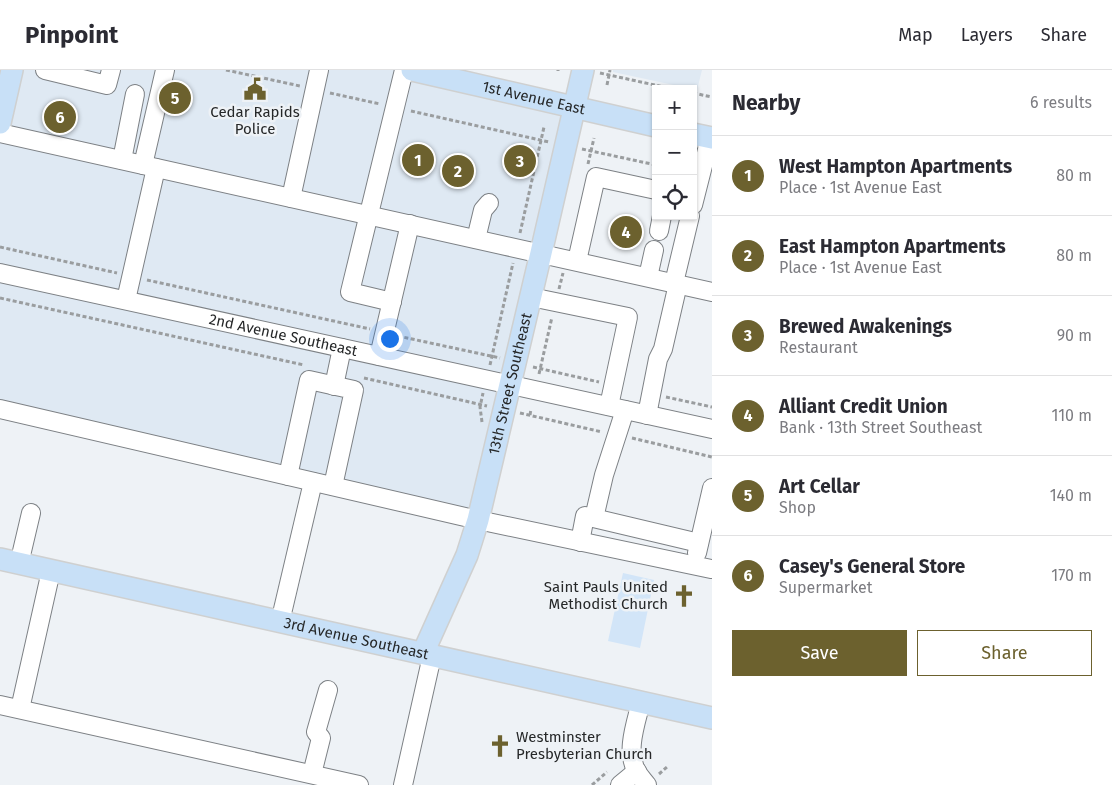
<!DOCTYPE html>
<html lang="en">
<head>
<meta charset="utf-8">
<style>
	:root { --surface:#fff; --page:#f2f2f3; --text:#2b2b33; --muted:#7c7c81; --line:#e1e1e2; --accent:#6c612e }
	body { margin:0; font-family:"Fira Sans",sans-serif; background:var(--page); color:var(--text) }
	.controls { position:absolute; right:15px; top:15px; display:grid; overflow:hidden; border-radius:0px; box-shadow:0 1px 4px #0004 }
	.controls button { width:45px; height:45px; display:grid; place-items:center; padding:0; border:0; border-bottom:1px solid var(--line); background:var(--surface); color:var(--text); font:25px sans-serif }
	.you { position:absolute; left:389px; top:268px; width:18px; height:18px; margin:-12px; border:4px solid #fff; border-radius:50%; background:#1a73e8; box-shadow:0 0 0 8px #1a73e833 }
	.badge { display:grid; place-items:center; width:32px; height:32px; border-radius:50%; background:var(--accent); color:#fff; font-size:16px; font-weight:700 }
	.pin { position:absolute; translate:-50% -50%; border:2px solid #fff; box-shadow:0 1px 5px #0006 }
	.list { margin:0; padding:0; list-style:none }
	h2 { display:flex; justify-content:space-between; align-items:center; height:65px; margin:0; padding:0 20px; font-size:21px }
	h2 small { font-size:16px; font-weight:400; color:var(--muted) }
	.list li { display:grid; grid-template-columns:32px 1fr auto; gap:15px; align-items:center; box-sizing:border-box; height:80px; padding:0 20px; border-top:1px solid var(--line) }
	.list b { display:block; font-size:19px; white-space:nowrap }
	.list p { margin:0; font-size:16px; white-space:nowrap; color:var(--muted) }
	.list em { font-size:16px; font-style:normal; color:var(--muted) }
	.actions { display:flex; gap:10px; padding:15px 20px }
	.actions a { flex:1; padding:11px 0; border:1px solid var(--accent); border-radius:0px; text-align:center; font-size:18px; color:var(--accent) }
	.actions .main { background:var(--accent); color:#fff }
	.icon { flex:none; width:28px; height:28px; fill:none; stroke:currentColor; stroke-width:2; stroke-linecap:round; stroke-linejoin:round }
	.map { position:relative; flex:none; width:712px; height:715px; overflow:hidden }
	header { display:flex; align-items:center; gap:30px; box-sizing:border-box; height:70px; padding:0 25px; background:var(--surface); border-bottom:1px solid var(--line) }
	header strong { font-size:24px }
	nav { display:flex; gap:28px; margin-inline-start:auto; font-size:18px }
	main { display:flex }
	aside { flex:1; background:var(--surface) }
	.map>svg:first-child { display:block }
</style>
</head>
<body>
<header>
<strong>Pinpoint</strong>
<nav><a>Map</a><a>Layers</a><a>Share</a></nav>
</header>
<main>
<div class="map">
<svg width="712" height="715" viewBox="0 0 712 715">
	<rect width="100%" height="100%" fill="#eef2f6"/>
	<g fill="#dfe9f3">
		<path d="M0,0H406L574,39L478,450L0,339Z"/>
		<path d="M613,0H702L697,20L613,2Z"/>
	</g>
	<path fill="#d2e5f8" d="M623,503L654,510L640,578L608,571Z"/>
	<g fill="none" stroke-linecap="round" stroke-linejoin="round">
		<defs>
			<g id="minor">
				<path d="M45,0L107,15L111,0"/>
				<path d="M0,63L712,222"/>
				<path d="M122,90L135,24"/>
				<path d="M143,95L165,0"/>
				<path d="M291,128L319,0"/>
				<path d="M693,135L710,68"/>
				<path d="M659,161L662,146"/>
				<path d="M476,169L483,140L489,133"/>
				<path d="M577,191L596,107L656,120"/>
				<path id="s1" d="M0,203L712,359"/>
				<path d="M648,207L654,180"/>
				<path d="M674,213L690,146"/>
				<path d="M531,227L628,247L609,336"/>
				<path d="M126,230L156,98"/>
				<path d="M392,232L350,222L404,0"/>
				<path d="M379,286L410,154"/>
				<path d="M334,316L342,278"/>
				<path d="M0,339L478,450L711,499"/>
				<path d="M647,345L658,289L663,279L678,214"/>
				<path d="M288,406L309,310L354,320L333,416"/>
				<path d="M594,448L604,405L625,340"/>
				<path d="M580,472L585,446L699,473"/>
				<path d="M697,483L712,418"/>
				<path d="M19,494L31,443"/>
				<path d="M280,552L313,412"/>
				<path d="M641,632C636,653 625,682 637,702C640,707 644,711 647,715"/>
				<path d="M0,635L359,715"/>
				<path d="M20,639L51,501"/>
				<path d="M312,704L321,668L316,662L328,620"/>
				<path d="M403,715L432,586"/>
				<path d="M620,715L637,701"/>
			</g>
			<g id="major">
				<path id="s2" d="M412,0L656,56"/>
				<path d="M0,53L12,0"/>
				<path d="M693,64L712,68"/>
				<path id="s3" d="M0,489L712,648"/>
				<path id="s4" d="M423,583L467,485L478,450L541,183L583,0"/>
			</g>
		</defs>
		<use href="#minor" stroke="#7d8185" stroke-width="20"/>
		<use href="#major" stroke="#cfd0d0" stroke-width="24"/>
		<g stroke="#9a9d9f" stroke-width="3" stroke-dasharray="4 2.5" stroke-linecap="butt">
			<path d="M226,0L300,16"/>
			<path d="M558,1V0"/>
			<path d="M600,3L673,19"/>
			<path d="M607,15L610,0"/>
			<path d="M330,23L380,34"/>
			<path d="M693,23L712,27"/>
			<path d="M411,41L549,72"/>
			<path d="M582,79L656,95"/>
			<path d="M588,94L594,68"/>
			<path d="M520,163L544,57"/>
			<path d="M0,177L117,203"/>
			<path d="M147,210L370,259"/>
			<path d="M559,219L563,203"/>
			<path d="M0,228L304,295"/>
			<path d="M398,266L500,288"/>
			<path d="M490,295L513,193"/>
			<path d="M533,297L599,312"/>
			<path d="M539,304L552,247"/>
			<path d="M364,308L487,336"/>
			<path d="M666,327L712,337"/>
			<path d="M520,343L602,362"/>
			<path d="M530,345L531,339"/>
			<path d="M482,352L480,337L483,323"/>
			<path d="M632,368L712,387"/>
			<path d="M659,704L667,697"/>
			<path d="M592,715L607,702"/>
		</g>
		<use href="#minor" stroke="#fff" stroke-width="18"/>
		<use href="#major" stroke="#c8e0f7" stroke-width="21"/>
	</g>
	<defs>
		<symbol id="civic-bare" viewBox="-9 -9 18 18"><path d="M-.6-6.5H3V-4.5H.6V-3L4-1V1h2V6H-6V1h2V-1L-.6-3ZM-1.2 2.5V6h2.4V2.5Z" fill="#6c612e" stroke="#eef2f6" stroke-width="2.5" paint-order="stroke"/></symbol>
		<symbol id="church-bare" viewBox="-9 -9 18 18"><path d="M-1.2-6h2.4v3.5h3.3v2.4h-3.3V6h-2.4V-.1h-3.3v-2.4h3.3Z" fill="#6c612e" stroke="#eef2f6" stroke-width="2.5" paint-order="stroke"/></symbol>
	</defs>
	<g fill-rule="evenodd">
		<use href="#civic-bare" x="239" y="3" width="32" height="32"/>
		<use href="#church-bare" x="668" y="510" width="32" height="32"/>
		<use href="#church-bare" x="484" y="660" width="32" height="32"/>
	</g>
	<g text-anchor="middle" stroke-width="5" stroke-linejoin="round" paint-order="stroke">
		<g font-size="15" fill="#262829" stroke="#eef2f6">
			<text dy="5" stroke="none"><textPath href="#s2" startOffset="125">1st Avenue East</textPath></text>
			<text dy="5" stroke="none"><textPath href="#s1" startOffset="290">2nd Avenue Southeast</textPath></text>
			<text dy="5" stroke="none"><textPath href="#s4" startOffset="284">13th Street Southeast</textPath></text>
			<text dy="5" stroke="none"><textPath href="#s3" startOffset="365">3rd Avenue Southeast</textPath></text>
		</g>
		<g font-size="15" fill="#262829" stroke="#eef2f6">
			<text x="255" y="47">Cedar Rapids<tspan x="255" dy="17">Police</tspan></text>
			<text x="668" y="522" text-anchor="end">Saint Pauls United<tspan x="668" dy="17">Methodist Church</tspan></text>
			<text x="516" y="672" text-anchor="start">Westminster<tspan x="516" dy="17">Presbyterian Church</tspan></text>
		</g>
	</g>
</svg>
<div class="controls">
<button>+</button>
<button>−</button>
<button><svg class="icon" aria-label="locate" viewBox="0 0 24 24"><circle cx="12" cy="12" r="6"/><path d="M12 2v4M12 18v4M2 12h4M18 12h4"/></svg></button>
</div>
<div class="you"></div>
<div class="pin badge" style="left:418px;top:90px">1</div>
<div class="pin badge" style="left:458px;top:101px">2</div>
<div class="pin badge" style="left:520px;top:91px">3</div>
<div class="pin badge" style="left:626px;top:162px">4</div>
<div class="pin badge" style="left:175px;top:28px">5</div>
<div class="pin badge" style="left:60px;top:47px">6</div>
</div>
<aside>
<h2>Nearby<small>6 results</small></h2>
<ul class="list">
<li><span class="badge">1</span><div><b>West Hampton Apartments</b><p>Place · 1st Avenue East</p></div><em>80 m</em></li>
<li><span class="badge">2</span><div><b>East Hampton Apartments</b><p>Place · 1st Avenue East</p></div><em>80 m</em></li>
<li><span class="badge">3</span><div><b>Brewed Awakenings</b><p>Restaurant</p></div><em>90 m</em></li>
<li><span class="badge">4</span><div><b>Alliant Credit Union</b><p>Bank · 13th Street Southeast</p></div><em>110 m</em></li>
<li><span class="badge">5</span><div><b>Art Cellar</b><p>Shop</p></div><em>140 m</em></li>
<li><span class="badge">6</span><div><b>Casey's General Store</b><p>Supermarket</p></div><em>170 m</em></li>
</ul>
<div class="actions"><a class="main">Save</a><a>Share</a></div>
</aside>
</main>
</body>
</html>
